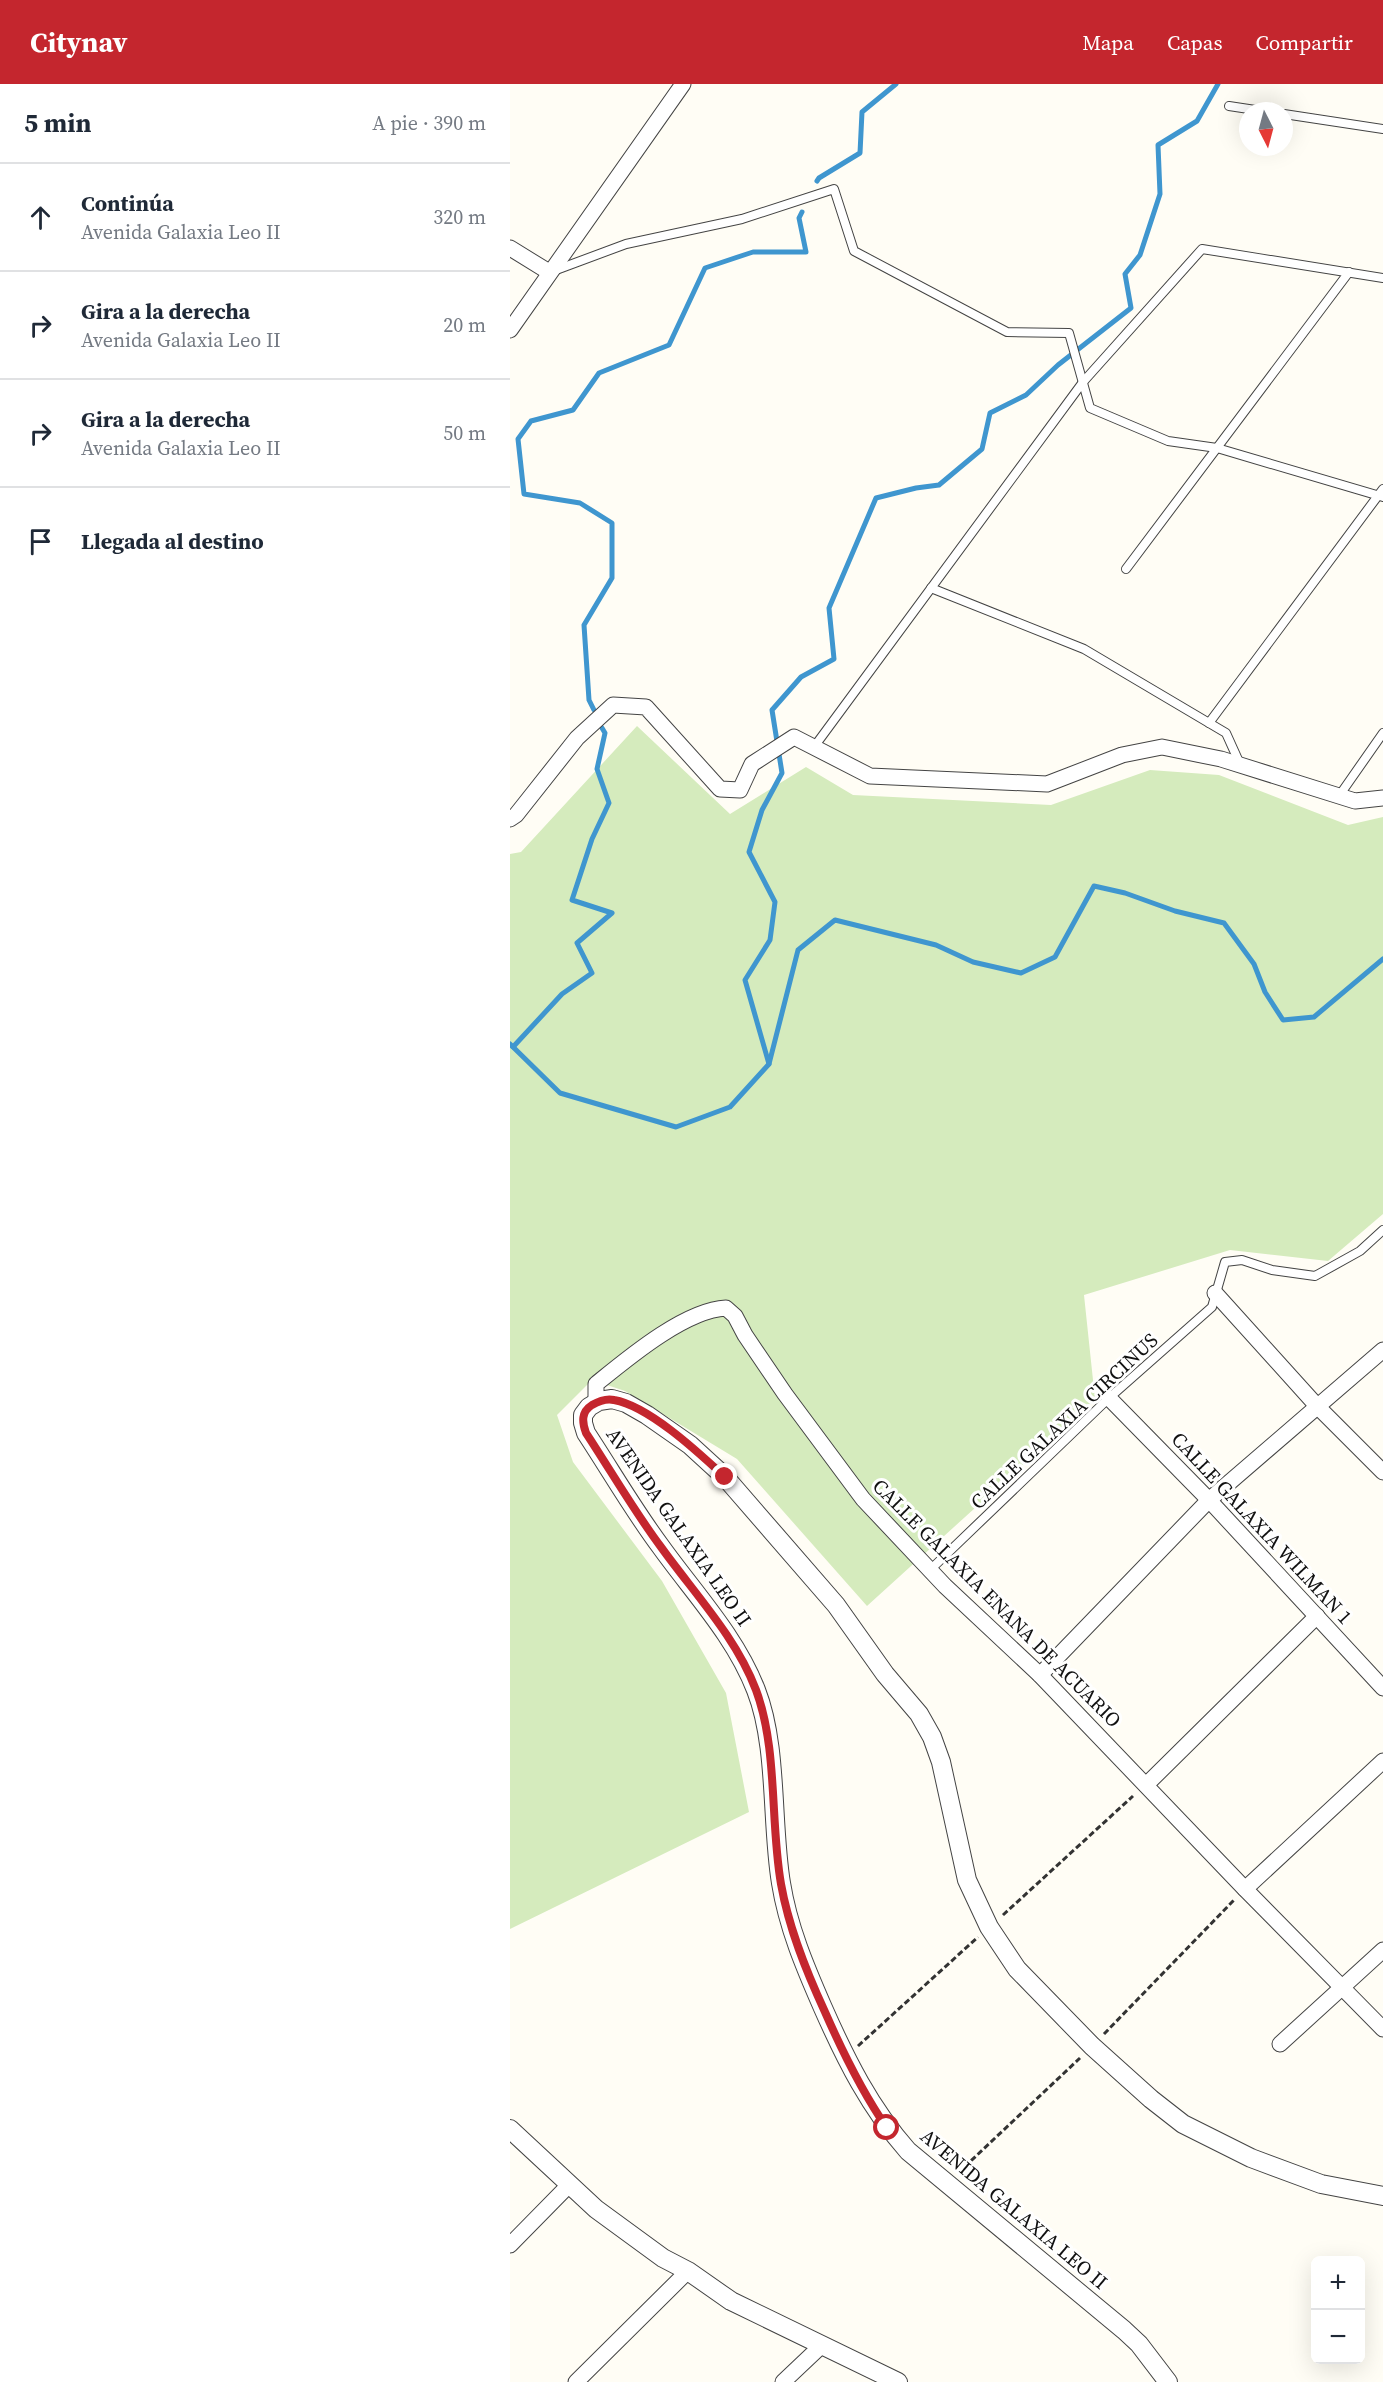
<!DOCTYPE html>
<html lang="es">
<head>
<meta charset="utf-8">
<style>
	:root { --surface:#fff; --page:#f2f2f3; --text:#1f2937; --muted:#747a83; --line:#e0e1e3; --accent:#c4262e }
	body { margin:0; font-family:"Source Serif 4",serif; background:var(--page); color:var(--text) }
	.controls { position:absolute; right:18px; bottom:18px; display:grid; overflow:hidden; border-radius:9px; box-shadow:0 6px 24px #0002 }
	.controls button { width:54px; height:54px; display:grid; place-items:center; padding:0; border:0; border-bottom:2px solid var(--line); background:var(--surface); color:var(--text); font:30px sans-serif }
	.compass { position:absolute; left:729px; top:18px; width:54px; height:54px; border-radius:50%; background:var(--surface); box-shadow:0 6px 24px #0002; rotate:174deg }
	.stop { position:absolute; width:18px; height:18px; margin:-14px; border:4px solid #c4262e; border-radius:50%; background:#fff }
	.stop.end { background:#c4262e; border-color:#fff; box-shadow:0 2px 6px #0008 }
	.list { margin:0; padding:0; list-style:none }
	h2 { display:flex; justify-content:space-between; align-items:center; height:78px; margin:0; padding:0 24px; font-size:26px }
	h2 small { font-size:20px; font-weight:400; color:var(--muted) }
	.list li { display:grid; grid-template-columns:39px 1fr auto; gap:18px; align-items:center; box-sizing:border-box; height:108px; padding:0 24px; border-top:2px solid var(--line) }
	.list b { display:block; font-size:22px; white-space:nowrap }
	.list p { margin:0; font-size:20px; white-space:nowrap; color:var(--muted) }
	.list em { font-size:20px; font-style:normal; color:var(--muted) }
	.icon { flex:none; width:33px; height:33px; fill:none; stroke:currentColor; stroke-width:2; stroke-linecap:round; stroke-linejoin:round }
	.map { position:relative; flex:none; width:873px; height:2298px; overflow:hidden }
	header { display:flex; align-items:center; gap:36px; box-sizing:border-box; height:84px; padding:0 30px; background:var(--accent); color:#fff }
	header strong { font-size:28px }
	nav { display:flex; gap:33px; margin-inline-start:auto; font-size:21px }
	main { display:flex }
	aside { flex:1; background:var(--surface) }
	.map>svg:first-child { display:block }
</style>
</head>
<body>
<header>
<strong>Citynav</strong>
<nav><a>Mapa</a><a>Capas</a><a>Compartir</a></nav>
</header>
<main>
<aside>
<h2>5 min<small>A pie · 390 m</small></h2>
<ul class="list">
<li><svg class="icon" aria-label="ahead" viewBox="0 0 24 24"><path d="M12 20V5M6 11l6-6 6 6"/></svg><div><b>Continúa</b><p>Avenida Galaxia Leo II</p></div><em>320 m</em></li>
<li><svg class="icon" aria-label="right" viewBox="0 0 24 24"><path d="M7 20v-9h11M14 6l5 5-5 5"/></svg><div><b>Gira a la derecha</b><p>Avenida Galaxia Leo II</p></div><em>20 m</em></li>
<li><svg class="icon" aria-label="right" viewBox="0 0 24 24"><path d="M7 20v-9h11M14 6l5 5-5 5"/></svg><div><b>Gira a la derecha</b><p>Avenida Galaxia Leo II</p></div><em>50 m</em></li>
<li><svg class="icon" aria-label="arrive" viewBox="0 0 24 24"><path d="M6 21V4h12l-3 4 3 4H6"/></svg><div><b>Llegada al destino</b></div></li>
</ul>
</aside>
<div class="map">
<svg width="873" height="2298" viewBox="0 0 873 2298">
	<rect width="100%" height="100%" fill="#fffdf5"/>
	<path fill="#d5ebbd" d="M127,642L220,730L296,683L343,711L541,721L640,686L709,691L838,741L873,733V1130L818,1177L720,1166L574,1211L585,1315L357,1522L227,1375L115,1307L82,1296L47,1331L63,1378L152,1497L216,1609L239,1728L0,1845V770L11,768Z"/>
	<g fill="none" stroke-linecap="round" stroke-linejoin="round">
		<g stroke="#3f96cf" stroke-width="5">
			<path d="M307,97L309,94L350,69L352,28L386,0"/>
			<path d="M84,626L79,616L74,541L102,494V439L70,419L14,410L8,355L21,337L63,326L89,289L159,261L195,184L243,168H296L289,134L292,128"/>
			<path d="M0,960L50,1009L166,1043L220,1023L259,980L288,866L325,836L426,861L463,878L511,889L545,873L584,802L615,809L665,827L714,839L744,880L755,908L773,936L804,933L873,875"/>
			<path d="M3,963L52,910L82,889L67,859L102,829L62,816L82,755L99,719L87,685L95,649L92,644"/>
			<path d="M259,980L235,896L260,856L265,818L239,768L252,726L272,689L262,626L291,593L324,575L319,524L366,414L406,404L429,401L472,365L480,329L516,311L548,281L621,224L615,190L630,171L650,110L648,61L687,37L708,0"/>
		</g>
		<defs>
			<g id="service">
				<path d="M719,22L752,27"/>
				<path d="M774,30L873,45"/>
				<path d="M46,186L116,160L232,135L324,105L344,167L497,248L559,249L580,324L658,357L707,364L873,413"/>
				<path d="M616,485L839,188"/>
				<path d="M421,504L574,565L716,649L730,680"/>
				<path d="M699,639L873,405"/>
				<path d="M304,663L573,298L692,165L873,194"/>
				<path d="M829,712L873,649"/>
				<path d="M420,1486L599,1314L702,1223L715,1178L732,1176L762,1186L805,1192L850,1167L873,1146"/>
			</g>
			<g id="minor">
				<path d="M0,164L39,188"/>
				<path d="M0,246L173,0"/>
				<path d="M0,735L6,731L67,654L103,621L136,623L210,705L230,706L242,680L284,653L360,692L537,700L612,671L652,663L711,675L845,717L873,714"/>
				<path d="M705,1209L807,1322L873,1388"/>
				<path d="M599,1314L699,1416L873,1604"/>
				<path d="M86,1319V1300C118,1274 175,1226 216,1224L225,1232L235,1251L275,1310L353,1415L435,1502L530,1591L735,1805L873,1945"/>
				<path d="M530,1591L699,1416L873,1266"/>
				<path d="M636,1701L807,1532"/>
				<path d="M735,1805L873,1677"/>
				<path d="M770,1960L873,1866"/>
				<path d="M0,2161L59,2101"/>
				<path d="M66,2298L178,2187"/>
				<path d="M273,2298L311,2262"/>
			</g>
			<g id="tertiary">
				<path d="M0,2045L86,2125L153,2174L178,2187L221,2217L388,2298"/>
				<path d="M658,2298L629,2260L614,2246L398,2067C360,2024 336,1976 313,1924C295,1883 278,1843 271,1799C261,1739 268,1662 246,1606C225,1552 184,1509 151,1463C124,1427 101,1387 76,1349L73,1339V1331L79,1323L89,1317L102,1315L116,1319L137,1331L180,1361L215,1393L326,1521L375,1590L409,1630L422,1653L431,1678L457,1796L479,1843L507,1885L582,1962L641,2015L673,2040L741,2074L811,2100L873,2112"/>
			</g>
		</defs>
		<use href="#service" stroke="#444" stroke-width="10"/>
		<use href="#minor" stroke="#444" stroke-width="17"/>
		<use href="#tertiary" stroke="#444" stroke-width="20"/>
		<g stroke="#333" stroke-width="3" stroke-dasharray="6 3" stroke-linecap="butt">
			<path d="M493,1831L623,1712"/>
			<path d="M594,1950L725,1815"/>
			<path d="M348,1962L468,1853"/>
			<path d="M448,2089L570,1974"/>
		</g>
		<use href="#service" stroke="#fff" stroke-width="8"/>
		<use href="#minor" stroke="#fff" stroke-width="15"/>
		<use href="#tertiary" stroke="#fff" stroke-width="18"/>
	</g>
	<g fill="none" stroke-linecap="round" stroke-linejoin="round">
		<path stroke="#c4262e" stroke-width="8" d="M215,1393C189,1369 139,1322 104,1316C96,1314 89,1317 82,1321C71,1328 72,1338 76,1349C101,1387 124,1427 151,1463C184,1509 226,1553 246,1606C268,1665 260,1738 271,1800C279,1845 296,1887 315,1928C333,1969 352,2008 377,2044"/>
	</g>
	<g text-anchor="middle" stroke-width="6" stroke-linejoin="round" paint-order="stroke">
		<g font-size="20" fill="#111" stroke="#fff">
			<text transform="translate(554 1337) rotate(-43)" y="7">CALLE GALAXIA CIRCINUS</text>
			<text transform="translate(169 1443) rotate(55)" y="7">AVENIDA GALAXIA LEO II</text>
			<text transform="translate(752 1444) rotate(47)" y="7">CALLE GALAXIA WILMAN 1</text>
			<text transform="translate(487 1519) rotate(45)" y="7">CALLE GALAXIA ENANA DE ACUARIO</text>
			<text transform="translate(504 2125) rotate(40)" y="7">AVENIDA GALAXIA LEO II</text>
		</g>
	</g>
</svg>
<div class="controls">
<button>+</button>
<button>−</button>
</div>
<svg class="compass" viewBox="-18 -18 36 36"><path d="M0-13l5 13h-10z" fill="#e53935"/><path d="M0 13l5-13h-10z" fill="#747a83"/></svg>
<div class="stop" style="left:377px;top:2044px"></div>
<div class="stop end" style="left:215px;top:1393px"></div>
</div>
</main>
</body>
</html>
